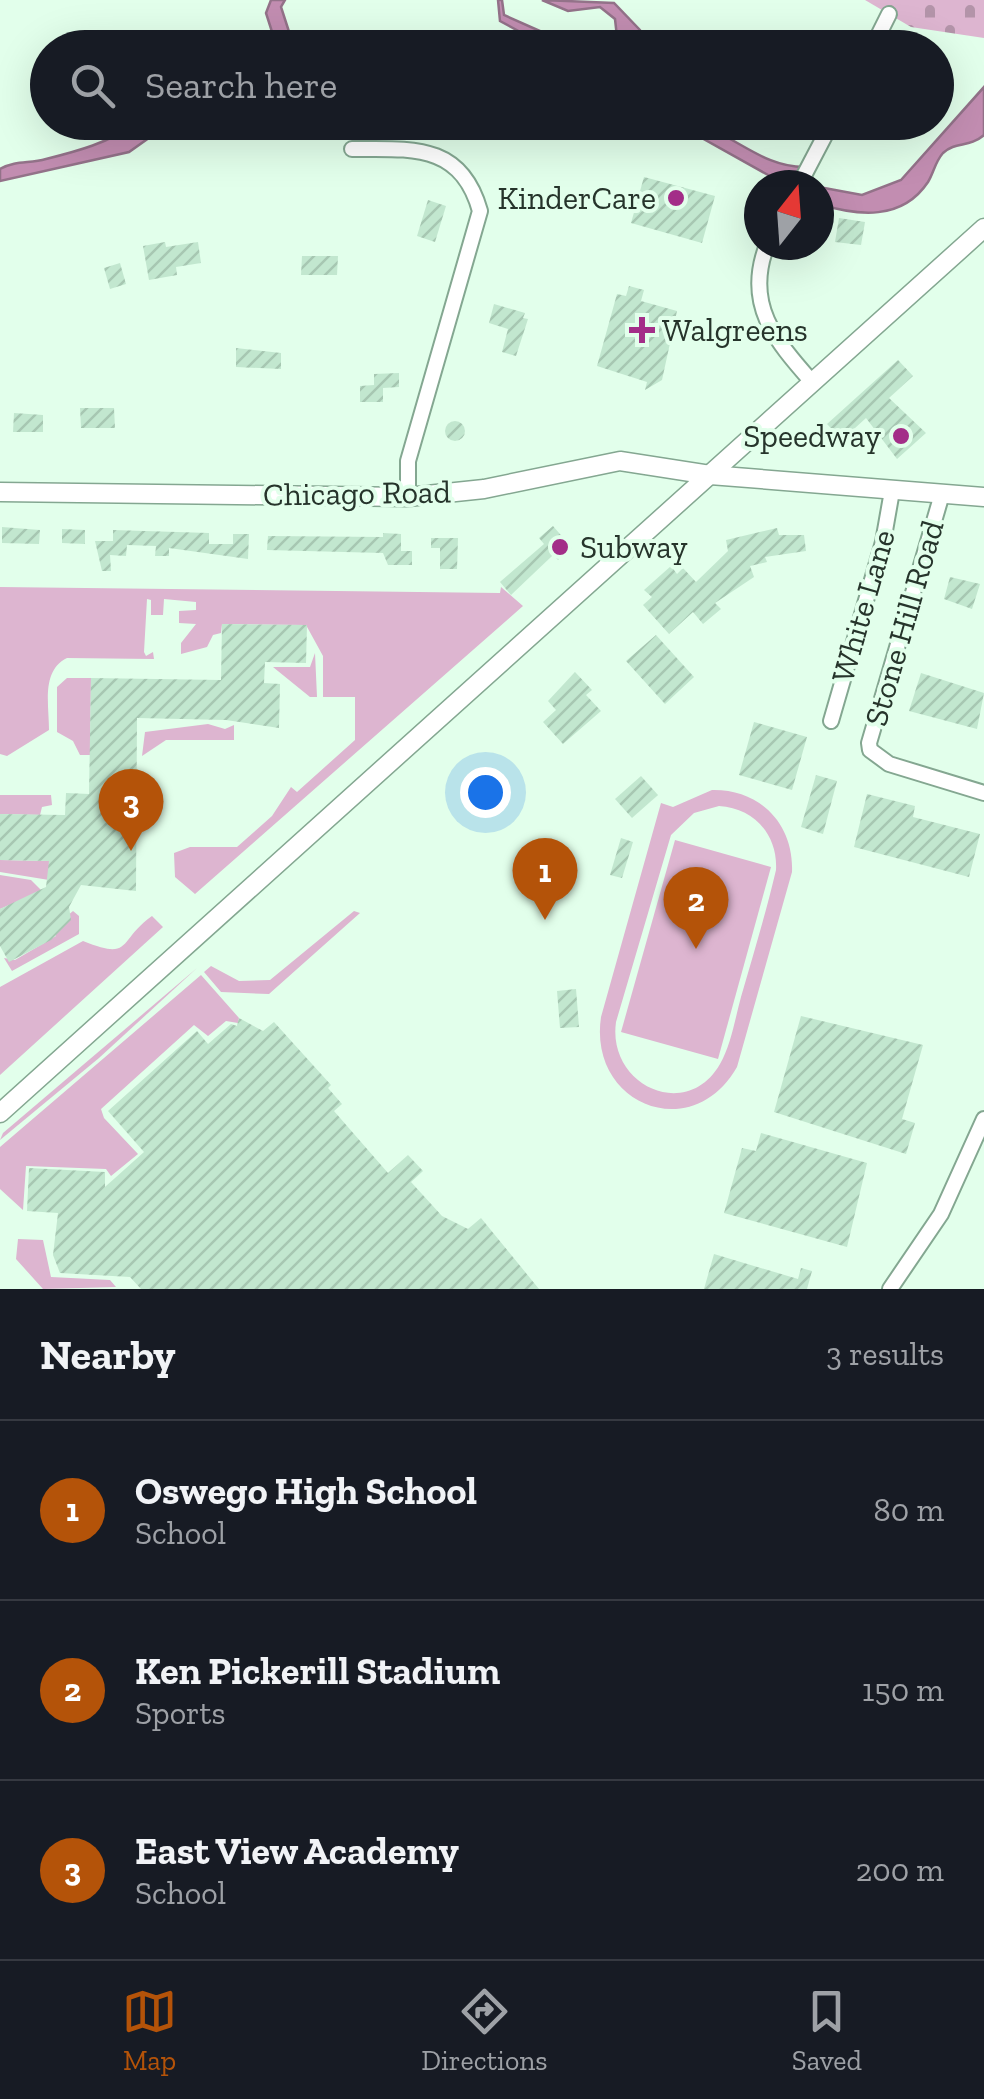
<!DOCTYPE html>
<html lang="en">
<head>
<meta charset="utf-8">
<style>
	:root { --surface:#171b24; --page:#20242c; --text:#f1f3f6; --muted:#9ea1a6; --line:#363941; --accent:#b45309 }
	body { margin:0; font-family:"Zilla Slab",serif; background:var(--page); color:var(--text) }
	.compass { position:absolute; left:744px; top:170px; width:90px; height:90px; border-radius:50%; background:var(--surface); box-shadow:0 10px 40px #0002; rotate:17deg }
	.you { position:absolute; left:485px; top:792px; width:35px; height:35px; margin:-25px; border:8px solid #fff; border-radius:50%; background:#1a73e8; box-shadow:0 0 0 15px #1a73e833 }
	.badge { display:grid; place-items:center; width:65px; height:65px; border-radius:50%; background:var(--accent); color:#fff; font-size:32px; font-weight:700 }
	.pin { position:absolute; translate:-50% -82px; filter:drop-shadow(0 2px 5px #0008) }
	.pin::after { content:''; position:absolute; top:52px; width:35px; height:30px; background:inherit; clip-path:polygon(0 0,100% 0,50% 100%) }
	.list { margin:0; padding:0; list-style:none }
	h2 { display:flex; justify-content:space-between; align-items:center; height:130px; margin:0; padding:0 40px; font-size:42px }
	h2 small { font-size:32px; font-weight:400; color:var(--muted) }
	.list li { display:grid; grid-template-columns:65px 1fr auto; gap:30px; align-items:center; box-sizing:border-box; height:180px; padding:0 40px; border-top:2px solid var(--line) }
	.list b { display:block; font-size:38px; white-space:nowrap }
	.list p { margin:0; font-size:32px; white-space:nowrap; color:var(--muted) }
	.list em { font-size:32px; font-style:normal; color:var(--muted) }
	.icon { flex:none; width:55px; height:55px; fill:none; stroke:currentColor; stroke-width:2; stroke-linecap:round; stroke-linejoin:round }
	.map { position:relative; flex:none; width:984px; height:1289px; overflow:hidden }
	.search { position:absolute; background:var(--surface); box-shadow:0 10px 40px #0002; left:30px; right:30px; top:30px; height:110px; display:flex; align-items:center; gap:25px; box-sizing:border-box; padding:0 35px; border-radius:55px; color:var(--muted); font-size:38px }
	.sheet { height:670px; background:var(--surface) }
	nav { display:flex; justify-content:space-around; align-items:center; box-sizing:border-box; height:140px; border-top:2px solid var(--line); background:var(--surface); font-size:28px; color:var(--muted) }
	nav a { display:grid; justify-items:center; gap:5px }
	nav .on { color:var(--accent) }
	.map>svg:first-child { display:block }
</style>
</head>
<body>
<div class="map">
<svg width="984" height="1289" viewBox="0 0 984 1289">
	<defs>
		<pattern id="cemetery-stones" width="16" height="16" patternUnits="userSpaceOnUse" patternTransform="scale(2.5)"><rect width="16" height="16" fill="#ddb5d0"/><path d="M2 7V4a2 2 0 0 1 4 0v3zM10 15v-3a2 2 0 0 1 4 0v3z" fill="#b394a9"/></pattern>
		<pattern id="building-hatch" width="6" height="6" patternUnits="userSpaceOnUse" patternTransform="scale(2.5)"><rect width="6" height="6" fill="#c2e7cf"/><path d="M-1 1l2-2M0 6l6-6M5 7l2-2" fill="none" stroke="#a7c7b2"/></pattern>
	</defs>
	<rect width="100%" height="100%" fill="#e2ffeb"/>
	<g fill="#ddb5d0" fill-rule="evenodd">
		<path d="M0,587L500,593L501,587L523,606L195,894L175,877L174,853L190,847H237L272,816L291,787L297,792L355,740V697H323V656L306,625L222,624L221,633L213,635L207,647L181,654V643L196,624L179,623V611L196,610V602L164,599L163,615H151V600L147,599L144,652L146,656L153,652L154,659L67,658C41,671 49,704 49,730L7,756L0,754Z"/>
		<path d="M315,653L317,697H310L273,667H310Z"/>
		<path d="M67,678H91L90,755H80L73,741L57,732V687Z"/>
		<path d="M208,724L225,729L234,725V740H166L142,756L145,732Z"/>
		<path d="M712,790C760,789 794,824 792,872L737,1067C692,1146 588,1105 601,1017L661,803L673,807ZM719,806C754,808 778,835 776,870C766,913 753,955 741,997C735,1019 731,1045 720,1064C687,1122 607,1086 616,1022L671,835L694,813Z"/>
		<path d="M0,795H51L52,805L42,807L40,815L0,814Z"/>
		<path d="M675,840L771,867L718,1059L621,1032Z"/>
		<path d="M0,860L49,861V880L0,872Z"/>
		<path d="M0,875L31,880L42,891L0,909Z"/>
		<path d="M73,911L79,916V934L12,971L4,958L15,960L56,936L52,929Z"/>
		<path d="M354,911L360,913L269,994L221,992L204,972L211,966L239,981L270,980Z"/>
		<path d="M152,916L163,927L0,1075V987L83,941C133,961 117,941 152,916Z"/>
		<path d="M197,968L99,1058L0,1140L3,1133Z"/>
		<path d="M201,975L239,1018L238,1023L226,1021L208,1036L194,1025L101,1109L104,1118L138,1154L111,1176L106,1169L26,1166L23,1210L0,1189V1147Z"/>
		<path d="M18,1239L43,1240L51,1277L110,1280L116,1287L43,1289L16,1259Z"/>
	</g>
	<path fill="url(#cemetery-stones)" d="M865,0H984V38L911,27Z"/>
	<g fill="#c28db1" stroke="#937289" stroke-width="2.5">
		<path d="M271,0H285L281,7L292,41L289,47H267L274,38L266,13Z"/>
		<path d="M498,0H502L504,15L576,47H548L500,21Z"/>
		<path d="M542,0L614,3L640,30L644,47H628L617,37L615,19L600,7L568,11Z"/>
		<path d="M984,87V135C969,148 956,141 943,153C935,162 934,172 928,182C902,221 858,216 819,204V187L862,195L901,180Z"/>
		<path d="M134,123H170L129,152L0,181V169C17,160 29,164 46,159C74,152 113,142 134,123Z"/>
		<path d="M675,123C727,122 754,167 804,167L818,185H786Z"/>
	</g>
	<g fill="url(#building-hatch)">
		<path d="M644,177L715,196L702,243L631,223Z"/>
		<path d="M428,200L446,206L435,242L417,236Z"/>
		<path d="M839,218L865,222L861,245L835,242Z"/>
		<path d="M165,242L166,247L198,242L201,263L176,267L177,275L149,280L143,246Z"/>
		<path d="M302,256H338L337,275H301Z"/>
		<path d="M120,263L126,284L110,289L104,268Z"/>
		<path d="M629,286L644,290L641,301L677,311L662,380L645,390L647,382L597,366L617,294L626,296Z"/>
		<path d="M494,304L525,313L523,318L528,319L516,356L502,352L508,329L489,323Z"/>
		<path d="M236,348L281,353V369L236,367Z"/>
		<path d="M898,360L913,376L889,398L926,433L897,459L866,418L842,440L827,424Z"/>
		<path d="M399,373V387L383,388V402H360V386L374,385V374Z"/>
		<path d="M80,408H114L115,428H81Z"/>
		<path d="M14,413L43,415V432H13Z"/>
		<circle cx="455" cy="431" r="10"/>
		<path d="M553,526L572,548L558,560L553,555L511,595L500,582L544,544L539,538Z"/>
		<path d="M2,527L40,530L39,544L2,543Z"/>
		<path d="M777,528L779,535H804L806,551L765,557L767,562L750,566L754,577L715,603L721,609L703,624L693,612L669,634L643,605L652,597L644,590L671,566L677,574L683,568L696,582L728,551L726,540Z"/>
		<path d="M62,529L85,530V544L62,543Z"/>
		<path d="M113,530L209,533V544H233V534H249L248,559L169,548V556H155L156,546L127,545L126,556L110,555L111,571H102L95,541H113Z"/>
		<path d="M383,533L401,534V551H412V565H388L383,553L267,550L268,536L383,537Z"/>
		<path d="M431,538H458L457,569H440V548H431Z"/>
		<path d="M950,577L980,584L972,609L944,599Z"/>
		<path d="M222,624L307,625L306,663L265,662L264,683L280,684L279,728L226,720L137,718L136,891L81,885L69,907L71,920L51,940L9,962L0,946V909L46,887L49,861L0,860V814L65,815L66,793L89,794L91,678L221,680Z"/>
		<path d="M656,635L694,677L665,704L626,661Z"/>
		<path d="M575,672L592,690L586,695L601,711L563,744L543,722L556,710L548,701Z"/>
		<path d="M921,673L984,693L977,729L909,711Z"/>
		<path d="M754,722L807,737L792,790L739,775Z"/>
		<path d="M816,775L837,781L823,834L801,827Z"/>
		<path d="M641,776L658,795L632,818L615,799Z"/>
		<path d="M867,794L915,806L913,817L980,834L969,877L854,847Z"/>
		<path d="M621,838L633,842L622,878L610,875Z"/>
		<path d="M576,989L579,1027L560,1028L557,991Z"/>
		<path d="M801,1016L923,1045L902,1119L915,1123L906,1154L774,1112Z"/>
		<path d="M239,1018L263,1031L274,1022L331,1085L328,1088L342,1104L334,1111L388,1173L408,1155L423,1171L411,1182L442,1216L468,1229L481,1218L539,1289H141L130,1277L60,1273L53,1255L58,1213L27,1211L29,1168L105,1172V1187L144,1152L108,1111L197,1031L208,1044L231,1024L237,1026Z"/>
		<path d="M761,1133L867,1163L847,1247L724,1213L742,1148L756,1151Z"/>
		<path d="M714,1254L798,1279L801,1268L812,1271L807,1289H704Z"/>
	</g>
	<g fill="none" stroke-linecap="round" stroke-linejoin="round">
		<defs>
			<g id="minor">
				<path d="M872,48L889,14"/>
				<path d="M352,149C412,149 461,143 480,211L408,461V497"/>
				<path d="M799,185L832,122"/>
				<path d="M767,245C744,304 775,340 812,382"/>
				<path d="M942,494L869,743L870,750L889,764L984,793"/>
				<path d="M831,721L883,542L892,491"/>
				<path d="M890,1289L941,1214L984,1119"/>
			</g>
			<g id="major">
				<path d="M0,492L408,497L484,489L620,461L710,475L984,497"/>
				<path d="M0,1113L984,228"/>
			</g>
		</defs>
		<use href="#minor" stroke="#84a791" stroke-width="18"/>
		<use href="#major" stroke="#84a791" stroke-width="21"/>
		<use href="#minor" stroke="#fff" stroke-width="14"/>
		<use href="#major" stroke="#fff" stroke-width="18"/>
	</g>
	<g fill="#a32e88" stroke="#e2ffeb" stroke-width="4">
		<circle cx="676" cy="198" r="10"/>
		<path d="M637 315h10v10h10v10h-10v10h-10v-10h-10v-10h10z"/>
		<circle cx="901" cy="436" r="10"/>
		<circle cx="560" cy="547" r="10"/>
	</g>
	<g text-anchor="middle" stroke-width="8" stroke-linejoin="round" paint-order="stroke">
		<g font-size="32" fill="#26342b" stroke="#e2ffeb" text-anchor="end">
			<text x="656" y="209">KinderCare</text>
			<text x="662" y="341" text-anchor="start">Walgreens</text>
			<text x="881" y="447">Speedway</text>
			<text x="580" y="558" text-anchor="start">Subway</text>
		</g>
		<g font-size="32" fill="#26342b" stroke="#e2ffeb">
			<text transform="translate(357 493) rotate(-1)" y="11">Chicago Road</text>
			<text transform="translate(863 606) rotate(-74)" y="11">White Lane</text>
			<text transform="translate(904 623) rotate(-74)" y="11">Stone Hill Road</text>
		</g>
	</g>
</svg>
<svg class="compass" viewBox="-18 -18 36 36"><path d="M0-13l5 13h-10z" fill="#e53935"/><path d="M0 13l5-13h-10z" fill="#9ea1a6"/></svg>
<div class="you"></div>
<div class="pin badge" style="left:545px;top:920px">1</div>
<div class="pin badge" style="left:696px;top:949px">2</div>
<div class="pin badge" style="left:131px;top:851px">3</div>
<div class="search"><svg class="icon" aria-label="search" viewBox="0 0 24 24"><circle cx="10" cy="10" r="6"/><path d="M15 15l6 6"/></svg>Search here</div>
</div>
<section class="sheet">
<h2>Nearby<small>3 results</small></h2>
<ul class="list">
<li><span class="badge">1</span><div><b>Oswego High School</b><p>School</p></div><em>80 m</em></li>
<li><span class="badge">2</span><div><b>Ken Pickerill Stadium</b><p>Sports</p></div><em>150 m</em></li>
<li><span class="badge">3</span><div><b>East View Academy</b><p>School</p></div><em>200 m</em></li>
</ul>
</section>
<nav>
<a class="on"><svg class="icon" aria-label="map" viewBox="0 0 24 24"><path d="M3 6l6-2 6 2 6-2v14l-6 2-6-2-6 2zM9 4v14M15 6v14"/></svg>Map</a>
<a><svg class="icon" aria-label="directions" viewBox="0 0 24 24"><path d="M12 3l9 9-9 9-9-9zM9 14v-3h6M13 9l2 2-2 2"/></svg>Directions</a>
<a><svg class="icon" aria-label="saved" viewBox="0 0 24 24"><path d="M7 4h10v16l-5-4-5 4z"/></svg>Saved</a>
</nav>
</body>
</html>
